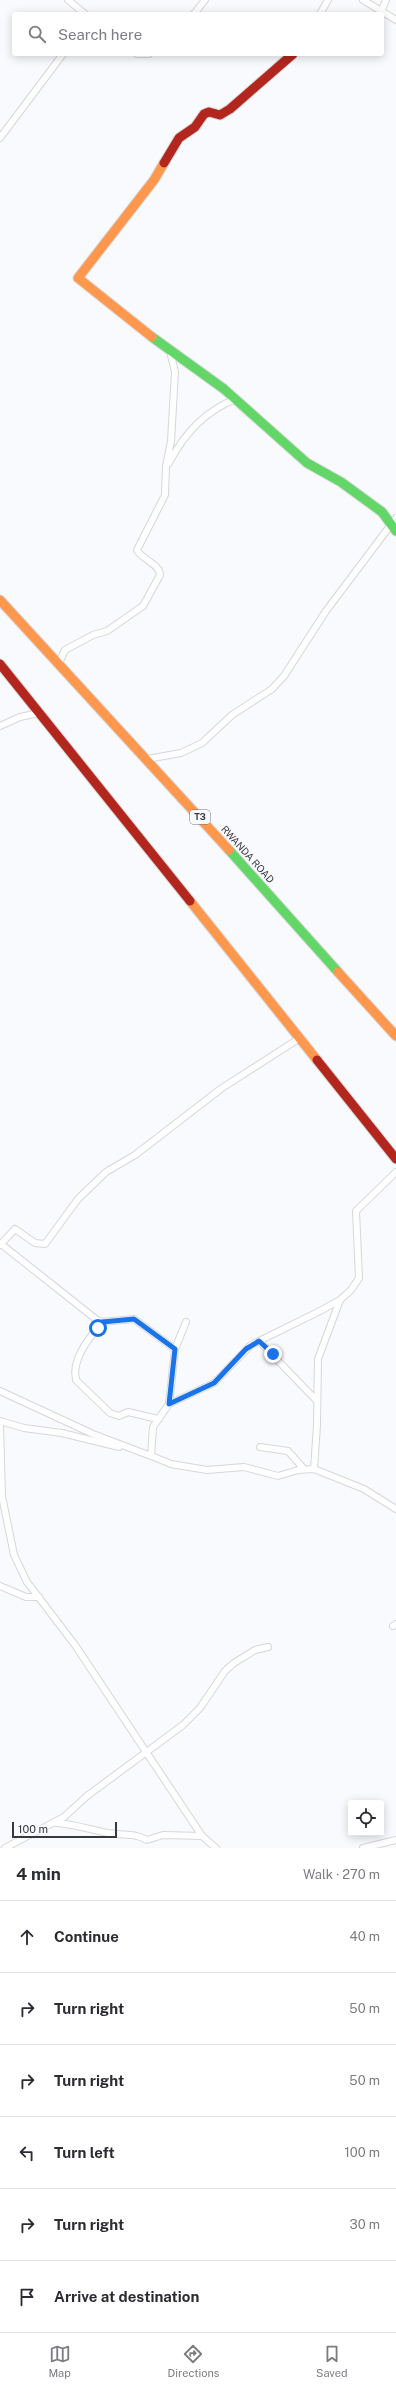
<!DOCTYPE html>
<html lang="en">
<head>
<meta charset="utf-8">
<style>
	:root { --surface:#fff; --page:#f2f2f3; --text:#2b2b33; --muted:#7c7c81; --line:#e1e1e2; --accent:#7c7d80 }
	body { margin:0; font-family:"Public Sans",sans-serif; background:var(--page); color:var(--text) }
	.controls { position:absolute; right:12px; bottom:12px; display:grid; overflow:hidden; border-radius:4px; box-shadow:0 2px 10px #0003 }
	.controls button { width:36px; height:36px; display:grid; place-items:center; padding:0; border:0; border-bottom:1px solid var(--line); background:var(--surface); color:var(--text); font:20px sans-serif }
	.scale { position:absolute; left:12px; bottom:10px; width:105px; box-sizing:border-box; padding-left:4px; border:2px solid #38393c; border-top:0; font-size:11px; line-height:14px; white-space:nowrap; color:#38393c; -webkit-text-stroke:3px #f8f9ff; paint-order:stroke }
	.stop { position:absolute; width:12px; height:12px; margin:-9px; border:3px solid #1a73e8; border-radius:50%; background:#fff }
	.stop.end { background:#1a73e8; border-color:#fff; box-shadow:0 1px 4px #0008 }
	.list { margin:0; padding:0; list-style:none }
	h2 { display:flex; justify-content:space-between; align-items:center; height:52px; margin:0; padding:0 16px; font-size:17px }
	h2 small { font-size:13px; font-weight:400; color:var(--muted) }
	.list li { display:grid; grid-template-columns:26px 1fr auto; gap:12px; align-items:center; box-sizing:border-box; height:72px; padding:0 16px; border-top:1px solid var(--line) }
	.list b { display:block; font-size:15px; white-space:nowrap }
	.list em { font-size:13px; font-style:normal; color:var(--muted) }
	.icon { flex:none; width:22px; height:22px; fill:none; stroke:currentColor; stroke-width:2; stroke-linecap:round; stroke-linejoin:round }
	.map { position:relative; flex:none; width:396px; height:1848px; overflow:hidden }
	.search { position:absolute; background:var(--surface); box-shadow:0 2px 10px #0003; left:12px; right:12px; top:12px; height:44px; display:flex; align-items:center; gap:10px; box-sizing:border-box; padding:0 14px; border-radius:4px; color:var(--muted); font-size:15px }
	.sheet { height:484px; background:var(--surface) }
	nav { display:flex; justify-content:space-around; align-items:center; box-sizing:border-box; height:56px; border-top:1px solid var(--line); background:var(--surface); font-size:11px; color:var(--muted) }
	nav a { display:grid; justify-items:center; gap:2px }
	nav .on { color:var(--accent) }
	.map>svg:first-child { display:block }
</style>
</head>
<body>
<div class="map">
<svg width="396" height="1848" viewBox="0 0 396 1848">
	<rect width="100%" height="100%" fill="#f9fafe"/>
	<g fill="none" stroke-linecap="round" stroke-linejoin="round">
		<defs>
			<g id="street">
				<path d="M68,0L85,14"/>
				<path d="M363,0L396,20"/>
				<path d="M381,12L386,0"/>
				<path d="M194,14L205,0"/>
				<path d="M320,14L328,0"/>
				<path d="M137,54H149"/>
				<path d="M0,138L63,54"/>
				<path d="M169,463C184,434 204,411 236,399"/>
				<path d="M59,663L65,650L93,635L107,631L143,606L160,575C160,564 141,559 137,550L165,495L166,466L171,441L175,372L170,351"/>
				<path d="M0,726L20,717L39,713"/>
				<path d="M147,759L181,753L202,743L232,715L272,689L284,676L326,611L396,518"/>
				<path d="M1,1244L97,1320L102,1322L134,1319L175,1349"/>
				<path d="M0,1245L15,1229L35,1243L45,1244L78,1199L106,1172L135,1155L222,1088L300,1038"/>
				<path d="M102,1322C90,1337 71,1359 76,1380L110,1413L119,1416L128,1412L158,1419"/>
				<path d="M259,1341L317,1401"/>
				<path d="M0,1391L93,1434L151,1456L153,1427L169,1404L214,1383L251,1345L320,1311L340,1300L351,1290L359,1278L356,1211L396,1172"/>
				<path d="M169,1404L175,1349L186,1322"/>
				<path d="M0,1421L24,1428L62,1433L119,1447"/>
				<path d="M0,1426L2,1496L14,1555L27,1582L75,1645L202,1836L216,1848"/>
				<path d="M260,1447L288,1451L304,1469"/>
				<path d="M149,1455L171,1464L207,1470L244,1467L278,1476L298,1470L314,1469L364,1489L396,1509"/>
				<path d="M314,1469L317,1425L318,1359L340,1300"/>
				<path d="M0,1586L26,1597H39"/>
				<path d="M393,1626L396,1624"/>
				<path d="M56,1823C74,1824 91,1830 108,1833C124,1836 132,1832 147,1840L163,1835L202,1836"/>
				<path d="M5,1848L64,1817L87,1796L183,1725L200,1708L225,1671L234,1663L255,1650L268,1647"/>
				<path d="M363,1848L396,1840"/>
			</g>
			<g id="fast">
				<path d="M152,337L224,389L307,463L341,482L382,512L396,531"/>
				<path d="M229,850L338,972"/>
			</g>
			<g id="slow">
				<path d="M152,337L78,278L154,180L164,163"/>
				<path d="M0,600L229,850"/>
				<path d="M190,901L317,1060"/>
				<path d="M338,972L396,1036"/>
			</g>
			<g id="jam">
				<path d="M164,163L179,138L195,127L204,114L209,112L220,115L230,109L293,54"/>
				<path d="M0,664L190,901"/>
				<path d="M317,1060L396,1159"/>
			</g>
		</defs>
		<use href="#street" stroke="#d7d7da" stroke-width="8"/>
		<use href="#fast" stroke="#d7d7da" stroke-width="11"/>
		<use href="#slow" stroke="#d7d7da" stroke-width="11"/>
		<use href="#jam" stroke="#d7d7da" stroke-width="11"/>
		<use href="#street" stroke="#fefeff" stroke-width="6"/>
		<use href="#fast" stroke="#63d668" stroke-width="9"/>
		<use href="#slow" stroke="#ff974d" stroke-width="9"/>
		<use href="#jam" stroke="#b3261e" stroke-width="9"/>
	</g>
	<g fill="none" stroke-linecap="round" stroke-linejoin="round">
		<path stroke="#1a73e8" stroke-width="5" d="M98,1328L102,1322L134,1319L175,1349L169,1404L214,1383L246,1349L259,1341L273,1354"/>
	</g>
	<g text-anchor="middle" stroke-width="3.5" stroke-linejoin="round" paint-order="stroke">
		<rect fill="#f8f9ff" stroke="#727376" stroke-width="1" x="190" y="810" width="20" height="14" rx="3"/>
		<g font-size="9" font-weight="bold" fill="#38393c">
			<text x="200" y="820">T3</text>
		</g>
		<g font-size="10" fill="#38393c" stroke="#f8f9ff">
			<text transform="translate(248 854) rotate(48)" y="4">RWANDA ROAD</text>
		</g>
	</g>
</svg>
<div class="controls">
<button><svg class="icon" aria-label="locate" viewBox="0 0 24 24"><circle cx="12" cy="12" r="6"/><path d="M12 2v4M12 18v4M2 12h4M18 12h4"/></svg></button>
</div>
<div class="scale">100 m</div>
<div class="stop" style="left:98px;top:1328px"></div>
<div class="stop end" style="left:273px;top:1354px"></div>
<div class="search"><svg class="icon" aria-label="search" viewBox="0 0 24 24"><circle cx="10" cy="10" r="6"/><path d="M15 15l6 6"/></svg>Search here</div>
</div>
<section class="sheet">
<h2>4 min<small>Walk · 270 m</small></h2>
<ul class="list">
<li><svg class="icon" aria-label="ahead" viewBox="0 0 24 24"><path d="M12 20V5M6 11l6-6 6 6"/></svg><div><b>Continue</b></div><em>40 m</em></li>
<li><svg class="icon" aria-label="right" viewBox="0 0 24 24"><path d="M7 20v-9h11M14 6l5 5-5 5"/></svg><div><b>Turn right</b></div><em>50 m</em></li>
<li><svg class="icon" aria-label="right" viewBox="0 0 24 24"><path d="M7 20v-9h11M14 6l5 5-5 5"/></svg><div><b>Turn right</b></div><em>50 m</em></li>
<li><svg class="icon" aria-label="left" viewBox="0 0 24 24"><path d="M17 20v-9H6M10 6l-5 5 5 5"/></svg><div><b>Turn left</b></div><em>100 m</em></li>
<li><svg class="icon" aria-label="right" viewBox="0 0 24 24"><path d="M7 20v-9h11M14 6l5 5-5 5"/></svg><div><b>Turn right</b></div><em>30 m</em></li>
<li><svg class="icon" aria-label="arrive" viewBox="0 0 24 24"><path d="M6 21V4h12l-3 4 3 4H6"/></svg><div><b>Arrive at destination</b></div></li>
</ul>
</section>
<nav>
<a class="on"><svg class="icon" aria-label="map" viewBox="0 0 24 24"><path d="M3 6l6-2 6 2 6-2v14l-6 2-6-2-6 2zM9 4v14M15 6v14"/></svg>Map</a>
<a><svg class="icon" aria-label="directions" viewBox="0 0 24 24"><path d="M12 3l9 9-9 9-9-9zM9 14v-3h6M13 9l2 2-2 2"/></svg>Directions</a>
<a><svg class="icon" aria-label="saved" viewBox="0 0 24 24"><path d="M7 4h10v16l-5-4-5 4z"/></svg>Saved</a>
</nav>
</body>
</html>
